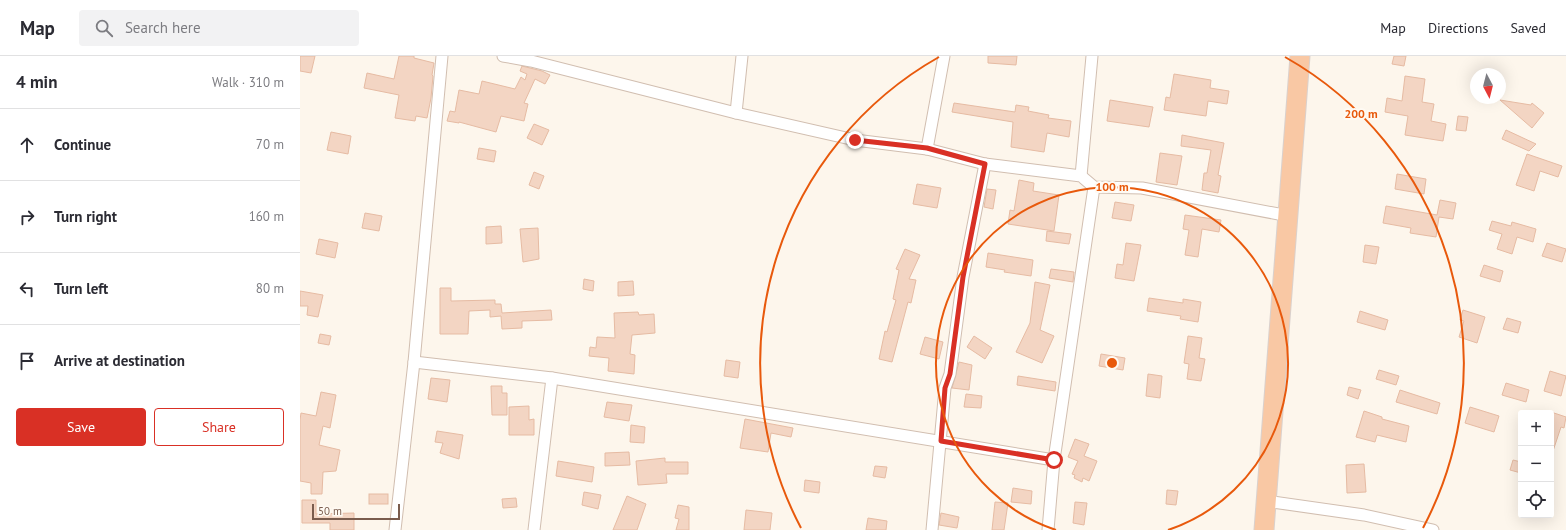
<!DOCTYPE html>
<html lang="en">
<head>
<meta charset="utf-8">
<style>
	:root { --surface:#fff; --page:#f2f2f3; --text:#2b2b33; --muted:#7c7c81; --line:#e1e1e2; --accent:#d93025 }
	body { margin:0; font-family:"PT Sans",sans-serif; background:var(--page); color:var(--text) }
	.controls { position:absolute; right:12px; bottom:12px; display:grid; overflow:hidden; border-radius:4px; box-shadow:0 4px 16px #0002 }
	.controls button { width:36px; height:36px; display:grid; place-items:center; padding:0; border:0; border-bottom:1px solid var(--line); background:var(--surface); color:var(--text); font:20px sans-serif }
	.compass { position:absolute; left:1170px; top:12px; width:36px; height:36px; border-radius:50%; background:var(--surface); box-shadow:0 4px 16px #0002; rotate:173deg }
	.scale { position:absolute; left:12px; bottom:10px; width:88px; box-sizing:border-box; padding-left:4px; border:2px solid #7a5c4d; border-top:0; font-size:11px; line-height:14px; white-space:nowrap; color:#7a5c4d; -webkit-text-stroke:3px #fffaf3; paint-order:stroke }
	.stop { position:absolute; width:12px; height:12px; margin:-9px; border:3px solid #d93025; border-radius:50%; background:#fff }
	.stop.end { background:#d93025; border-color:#fff; box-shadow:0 1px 4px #0008 }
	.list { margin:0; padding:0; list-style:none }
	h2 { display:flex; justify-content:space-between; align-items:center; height:52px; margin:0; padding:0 16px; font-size:17px }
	h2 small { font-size:13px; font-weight:400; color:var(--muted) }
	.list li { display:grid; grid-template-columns:26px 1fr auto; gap:12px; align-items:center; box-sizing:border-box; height:72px; padding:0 16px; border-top:1px solid var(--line) }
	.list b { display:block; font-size:15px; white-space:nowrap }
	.list em { font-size:13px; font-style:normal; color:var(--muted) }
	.actions { display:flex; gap:8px; padding:12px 16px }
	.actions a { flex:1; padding:9px 0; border:1px solid var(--accent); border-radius:4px; text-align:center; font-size:14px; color:var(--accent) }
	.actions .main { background:var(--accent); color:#fff }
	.icon { flex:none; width:22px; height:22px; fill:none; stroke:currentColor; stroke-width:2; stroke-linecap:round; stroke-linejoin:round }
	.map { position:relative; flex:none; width:1266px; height:474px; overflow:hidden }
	header { display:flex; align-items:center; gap:24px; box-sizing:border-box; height:56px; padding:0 20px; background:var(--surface); border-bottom:1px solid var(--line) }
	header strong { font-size:19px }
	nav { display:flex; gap:22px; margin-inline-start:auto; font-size:14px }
	.search { width:280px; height:36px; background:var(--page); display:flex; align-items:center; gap:10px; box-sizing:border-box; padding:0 14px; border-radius:4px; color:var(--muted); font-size:15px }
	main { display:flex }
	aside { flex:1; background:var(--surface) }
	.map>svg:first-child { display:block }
</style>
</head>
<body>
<header>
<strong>Map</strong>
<div class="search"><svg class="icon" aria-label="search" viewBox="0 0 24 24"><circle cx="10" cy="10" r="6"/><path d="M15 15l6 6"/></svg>Search here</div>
<nav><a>Map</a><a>Directions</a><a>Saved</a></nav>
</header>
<main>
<aside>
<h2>4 min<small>Walk · 310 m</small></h2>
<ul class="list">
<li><svg class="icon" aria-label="ahead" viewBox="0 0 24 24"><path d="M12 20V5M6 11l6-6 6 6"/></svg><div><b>Continue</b></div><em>70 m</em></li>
<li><svg class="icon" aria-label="right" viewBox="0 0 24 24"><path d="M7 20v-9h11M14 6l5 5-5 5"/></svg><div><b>Turn right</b></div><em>160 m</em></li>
<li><svg class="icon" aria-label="left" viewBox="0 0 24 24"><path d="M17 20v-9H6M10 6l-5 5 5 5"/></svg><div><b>Turn left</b></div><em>80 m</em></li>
<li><svg class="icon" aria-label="arrive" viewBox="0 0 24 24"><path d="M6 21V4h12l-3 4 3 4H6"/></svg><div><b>Arrive at destination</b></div></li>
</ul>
<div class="actions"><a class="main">Save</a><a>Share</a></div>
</aside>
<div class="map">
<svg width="1266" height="474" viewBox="0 0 1266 474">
	<rect width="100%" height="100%" fill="#fdf6ec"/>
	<g fill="#f3d5c3" stroke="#e6bba3">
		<path d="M0,0H15L11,17L0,15Z"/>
		<path d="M99,0H114V2L134,7L132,19L133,20L131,42L127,62L116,60L115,65L95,62L99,39L64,32L67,17L94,23Z"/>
		<path d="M688,0H717L716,9L688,7Z"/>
		<path d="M1094,0H1106L1104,10L1092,8Z"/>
		<path d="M222,10L242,15L250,19L245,28L235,23L224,47L228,48L224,65L201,60L196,76L159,66V67L147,65L150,55L155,56L159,34L179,38L182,25L215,33L221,21L225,24L227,18L220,15Z"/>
		<path d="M874,18L911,24L910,32L929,35L927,48L908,45L906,60L864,54L866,41L870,42Z"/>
		<path d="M1105,20L1125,23L1122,46L1134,48L1131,65L1146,68L1143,85L1105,79L1108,60L1085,56L1087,42L1102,45Z"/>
		<path d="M810,44L853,51L849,71L807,65Z"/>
		<path d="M1200,44L1231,49L1232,47L1244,57L1232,72Z"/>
		<path d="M654,47L715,56L716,49L729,51L728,55L749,59L748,62L771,65L769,81L747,77L744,96L711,91L713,66L652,56Z"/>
		<path d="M1158,60L1168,61L1166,75L1156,74Z"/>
		<path d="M234,68L249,74L242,89L227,82Z"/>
		<path d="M1206,74L1236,88L1229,95L1202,83Z"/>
		<path d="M31,76L51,80L48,98L27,94Z"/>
		<path d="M882,79L924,87L918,119L921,120L918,137L902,134L904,117H907L911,94L881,90Z"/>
		<path d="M179,92L196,95L194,106L177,103Z"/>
		<path d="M860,97L882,100L877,129L856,126Z"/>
		<path d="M1227,98L1262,110L1258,121L1240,115L1234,135L1216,129Z"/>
		<path d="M234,116L244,120L239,133L229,129Z"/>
		<path d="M1097,118L1126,123L1124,138L1095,133Z"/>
		<path d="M719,124L734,127L733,135L759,139L754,175L708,168L710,154L714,155Z"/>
		<path d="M617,128L641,132L637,152L613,148Z"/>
		<path d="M687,133L696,134L693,153L684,151Z"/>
		<path d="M1140,144L1156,147L1153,163L1139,161L1136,181L1110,177L1111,172L1083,167L1086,150L1137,159Z"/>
		<path d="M815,146L834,149L831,165L812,162Z"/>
		<path d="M65,157L82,160L79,175L62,172Z"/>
		<path d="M885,159L921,164L919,176L902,173L898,201L885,199L889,174L883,173Z"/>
		<path d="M1192,165L1211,170L1212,166L1236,173L1233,186L1217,181L1212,198L1197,193L1202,178L1189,174Z"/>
		<path d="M201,170L202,187L186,188V171Z"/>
		<path d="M238,172L239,203L223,206L220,173Z"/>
		<path d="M747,175L771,178L769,188L746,185Z"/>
		<path d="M19,183L38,187L35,202L16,198Z"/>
		<path d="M826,187L841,189L834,225L815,222L817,208L823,209Z"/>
		<path d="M1247,187L1266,193L1262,206L1242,200Z"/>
		<path d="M1065,189L1079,191L1076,208L1063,206Z"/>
		<path d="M605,193L620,199L609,223L616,224L611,247L608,246L592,306L579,303L585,275L587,276L596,244L593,243L599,214L596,213Z"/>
		<path d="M688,197L733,204L731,220L704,216L705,214L686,211Z"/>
		<path d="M1184,209L1203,215L1200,226L1180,220Z"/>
		<path d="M751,213L774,216L773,226L749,222Z"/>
		<path d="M284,223L294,225L293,235L283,233Z"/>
		<path d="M333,225L334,239L318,240V226Z"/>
		<path d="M735,226L750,229L740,274L754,280L742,307L716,296L730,267Z"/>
		<path d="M140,232H151V245L195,244V248H201L202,257L251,254L252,264L222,265V272L202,273L201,260L190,261V254L169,255L168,278H140Z"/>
		<path d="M0,235L23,239L18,261L7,259L8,250H0Z"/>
		<path d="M849,242L883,247V243L901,246L898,266L880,263L881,260L847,255Z"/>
		<path d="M1163,254L1185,261L1177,287L1159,281L1164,265L1160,264Z"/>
		<path d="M1060,255L1088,264L1085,274L1057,266Z"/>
		<path d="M338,256L339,259L354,258L355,277L332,279L330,298L335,299L334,318L308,315L309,302L289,300L290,291L296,292L297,281L315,282L314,257Z"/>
		<path d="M1207,262L1221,266L1218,277L1203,273Z"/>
		<path d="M20,278L31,280L29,289L18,287Z"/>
		<path d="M674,280L692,292L685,303L667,291Z"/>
		<path d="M888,280L902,282L899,302L905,303L901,325L887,323L889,308L884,307Z"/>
		<path d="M625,281L643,286L639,303L620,298Z"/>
		<path d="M801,298L825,302L823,314L799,310Z"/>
		<path d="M426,304L440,306L438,322L424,320Z"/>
		<path d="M659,306L672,309L669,334L652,332Z"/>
		<path d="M1079,314L1099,320L1096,329L1076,323Z"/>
		<path d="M1250,315L1266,320L1261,340L1244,335Z"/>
		<path d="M848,318L862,320L860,342L846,340Z"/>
		<path d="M718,320L756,326L755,335L717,329Z"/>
		<path d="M131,322L150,324L147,346L128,343Z"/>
		<path d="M1206,327L1229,334L1226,346L1202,339Z"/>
		<path d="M191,330H202V337H207V359H192Z"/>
		<path d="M1049,331L1061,334L1058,343L1047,339Z"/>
		<path d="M1100,334L1140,347L1137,358L1096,346Z"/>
		<path d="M21,336L36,339L30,372L23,370L19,389L40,394L36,415L23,416L22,438H11V427L0,425V364L1,357L16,360Z"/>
		<path d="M666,338L682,340L681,352L664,351Z"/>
		<path d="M307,346L332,349L329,365L304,361Z"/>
		<path d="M229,350V364L234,363V379H209V351Z"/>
		<path d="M1170,351L1199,360L1194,376L1165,367Z"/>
		<path d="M1064,355L1082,361V363L1109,370L1106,386L1077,379L1075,386L1056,381Z"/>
		<path d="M1251,356L1266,361L1264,372L1261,371L1253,395L1251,394Z"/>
		<path d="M445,363L493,372L491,381L471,377L468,396L440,392Z"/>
		<path d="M331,369L345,371L344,387L330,386Z"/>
		<path d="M137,375L163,379L159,403L140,397L143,387L135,386Z"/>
		<path d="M775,383L789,388L784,400L797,405L789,425L783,422L782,426L774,422L775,419L772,418L778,405L768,401Z"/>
		<path d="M329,396L330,409L305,410V397Z"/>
		<path d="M365,402V406H388V418H366L367,427L338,429L336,405Z"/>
		<path d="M1213,404L1221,406V417L1210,414Z"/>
		<path d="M258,405L294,411L292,426L256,420Z"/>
		<path d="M1064,408L1066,436L1047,437L1046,409Z"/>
		<path d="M575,410L587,411L585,422L573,420Z"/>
		<path d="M505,424L520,426L519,437L504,435Z"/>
		<path d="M713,432L732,435L731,448L711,446Z"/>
		<path d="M867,434L878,435L876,449L866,448Z"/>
		<path d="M284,436L301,439L298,453L282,449Z"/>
		<rect x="69" y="438" width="19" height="10"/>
		<path d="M327,440L346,448L337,474H313Z"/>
		<path d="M216,442L217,451L203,452L202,443Z"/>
		<path d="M2,444H16V458L54,457V474H30V467H2Z"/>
		<path d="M695,446L708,447L704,474H692Z"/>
		<path d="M775,446L787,447L784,469L773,467Z"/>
		<path d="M378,449L389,451V474H376L379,463L375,462Z"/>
		<path d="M446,454L472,457L470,474H444Z"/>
		<path d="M641,457L659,461L657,472L639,469Z"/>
		<path d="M568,462L587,465L586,474H566Z"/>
	</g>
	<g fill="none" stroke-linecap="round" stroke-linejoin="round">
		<defs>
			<g id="minor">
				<path d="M203,0L231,5L436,57L555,84L627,93L685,108L781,120L794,131L842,132L989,160"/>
				<path d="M436,57L442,0"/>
				<path d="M627,93L644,0"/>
				<path d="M781,120L792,0"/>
				<path d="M114,306L252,322L754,404"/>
				<path d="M966,445L1064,459L1133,474"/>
				<path d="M95,474L114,306L142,0"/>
				<path d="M234,474L252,322"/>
				<path d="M632,474L645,332L650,318L663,221L685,108"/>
				<path d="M748,474L754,404L794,131"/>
			</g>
			<path id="trunk" d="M964,474L1000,0"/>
		</defs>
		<use href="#minor" stroke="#d1beb0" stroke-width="13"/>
		<use href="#trunk" stroke="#dad1cd" stroke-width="21"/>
		<use href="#minor" stroke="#fff" stroke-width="11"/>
		<use href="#trunk" stroke="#f9c8a4" stroke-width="19"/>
	</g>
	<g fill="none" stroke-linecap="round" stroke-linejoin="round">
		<path stroke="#d93025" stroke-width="5" d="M555,84L627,92L685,108L663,221L650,318L645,332L641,385L754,404"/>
	</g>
	<g fill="none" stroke="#e8590c" stroke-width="2">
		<path d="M756 474A176 176 0 1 1 868 474"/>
		<path d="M501 472A352 352 0 0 1 639 1M985 1A352 352 0 0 1 1123 472"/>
	</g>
	<circle cx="812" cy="307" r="6" fill="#e8590c" stroke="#fffaf3" stroke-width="2"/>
	<g font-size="12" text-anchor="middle" font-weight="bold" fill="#e8590c" stroke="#fffaf3" stroke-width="4" stroke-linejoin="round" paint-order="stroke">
		<text x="1061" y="62">200 m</text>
		<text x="812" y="135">100 m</text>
	</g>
</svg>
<div class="controls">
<button>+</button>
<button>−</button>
<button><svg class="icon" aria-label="locate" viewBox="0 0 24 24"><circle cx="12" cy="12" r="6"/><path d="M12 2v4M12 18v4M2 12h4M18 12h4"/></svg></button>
</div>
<svg class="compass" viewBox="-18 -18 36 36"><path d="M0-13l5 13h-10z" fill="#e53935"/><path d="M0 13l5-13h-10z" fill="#7c7c81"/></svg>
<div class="scale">50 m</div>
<div class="stop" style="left:754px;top:404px"></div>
<div class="stop end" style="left:555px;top:84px"></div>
</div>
</main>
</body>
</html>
